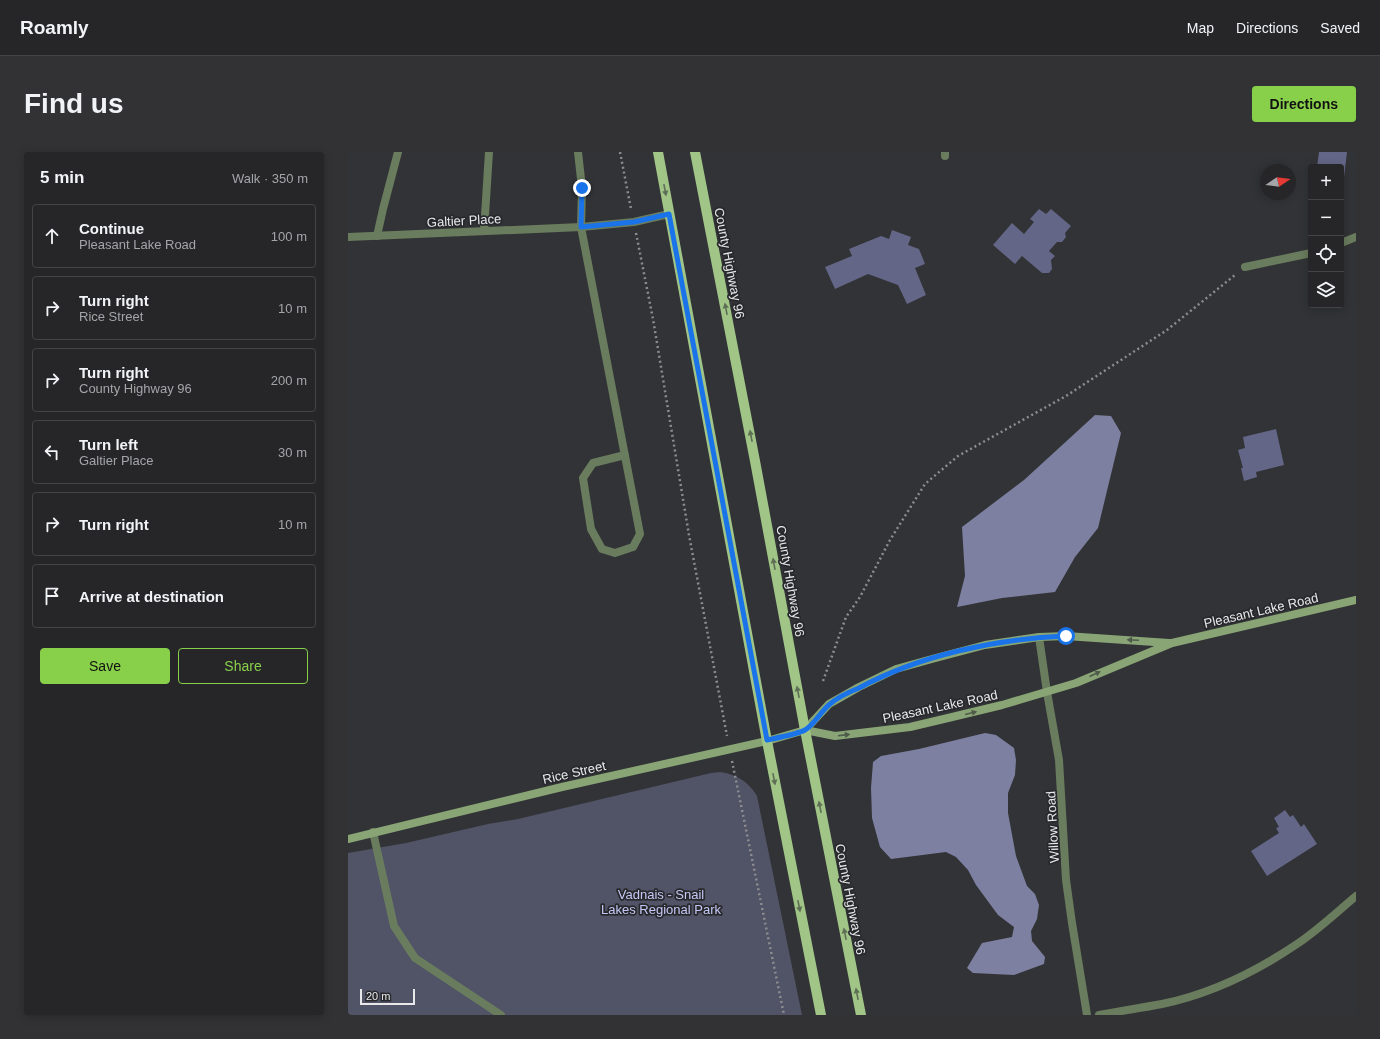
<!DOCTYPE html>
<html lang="en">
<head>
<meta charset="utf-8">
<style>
	:root { --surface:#262628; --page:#323234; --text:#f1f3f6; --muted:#a4a5a8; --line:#424345; --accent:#88cf4a }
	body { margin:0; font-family:Helvetica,sans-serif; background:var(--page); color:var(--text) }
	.controls { position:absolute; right:12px; top:12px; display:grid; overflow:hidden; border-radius:4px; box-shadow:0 2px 10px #0003 }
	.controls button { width:36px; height:36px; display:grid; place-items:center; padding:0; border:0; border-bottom:1px solid var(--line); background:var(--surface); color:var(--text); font:20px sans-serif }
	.compass { position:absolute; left:912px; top:12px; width:36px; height:36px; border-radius:50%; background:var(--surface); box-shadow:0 2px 10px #0003; rotate:77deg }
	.scale { position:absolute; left:12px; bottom:10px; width:55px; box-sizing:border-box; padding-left:4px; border:2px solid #e8e8ea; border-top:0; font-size:11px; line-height:14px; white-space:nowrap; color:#e8e8ea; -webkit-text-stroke:3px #28292c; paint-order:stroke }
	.stop { position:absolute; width:12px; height:12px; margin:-9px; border:3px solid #1a73e8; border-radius:50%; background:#fff }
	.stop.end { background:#1a73e8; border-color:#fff; box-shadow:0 1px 4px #0008 }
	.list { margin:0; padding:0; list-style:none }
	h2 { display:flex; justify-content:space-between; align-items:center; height:52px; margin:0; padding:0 16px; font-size:17px }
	h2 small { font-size:13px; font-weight:400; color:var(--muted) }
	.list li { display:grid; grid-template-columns:26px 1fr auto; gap:12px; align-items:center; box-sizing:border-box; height:64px; margin:0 8px 8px; padding:0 8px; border:1px solid var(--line); border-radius:4px }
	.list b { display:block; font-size:15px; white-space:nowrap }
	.list p { margin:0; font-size:13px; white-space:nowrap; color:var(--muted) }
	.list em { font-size:13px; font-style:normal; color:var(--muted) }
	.actions { display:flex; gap:8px; padding:12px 16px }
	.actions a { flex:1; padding:9px 0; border:1px solid var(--accent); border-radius:4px; text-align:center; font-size:14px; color:var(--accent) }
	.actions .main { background:var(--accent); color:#111 }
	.icon { flex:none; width:22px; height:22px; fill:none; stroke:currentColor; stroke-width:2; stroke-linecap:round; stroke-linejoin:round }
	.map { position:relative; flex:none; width:1008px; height:863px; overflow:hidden; border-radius:4px }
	header { display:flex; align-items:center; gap:24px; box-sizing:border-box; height:56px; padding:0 20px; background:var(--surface); border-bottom:1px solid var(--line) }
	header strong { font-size:19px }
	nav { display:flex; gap:22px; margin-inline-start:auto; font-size:14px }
	.intro { display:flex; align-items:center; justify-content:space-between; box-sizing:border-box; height:96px; padding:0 24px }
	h1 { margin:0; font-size:28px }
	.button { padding:10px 18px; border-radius:4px; background:var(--accent); color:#111; font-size:14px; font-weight:700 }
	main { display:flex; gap:24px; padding:0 24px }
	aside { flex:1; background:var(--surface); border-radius:4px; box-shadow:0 2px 10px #0003 }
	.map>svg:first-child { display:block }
</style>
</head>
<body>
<header>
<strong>Roamly</strong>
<nav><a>Map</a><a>Directions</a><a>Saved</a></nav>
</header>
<div class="intro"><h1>Find us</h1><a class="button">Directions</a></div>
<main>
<aside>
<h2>5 min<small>Walk · 350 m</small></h2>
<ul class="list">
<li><svg class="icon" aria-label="ahead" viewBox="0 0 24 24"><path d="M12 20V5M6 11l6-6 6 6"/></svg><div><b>Continue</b><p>Pleasant Lake Road</p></div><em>100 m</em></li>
<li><svg class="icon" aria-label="right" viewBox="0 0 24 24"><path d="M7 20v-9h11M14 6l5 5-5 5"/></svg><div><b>Turn right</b><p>Rice Street</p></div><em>10 m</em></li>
<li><svg class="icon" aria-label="right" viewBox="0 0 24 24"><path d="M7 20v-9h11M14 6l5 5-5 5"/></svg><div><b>Turn right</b><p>County Highway 96</p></div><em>200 m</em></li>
<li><svg class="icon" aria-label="left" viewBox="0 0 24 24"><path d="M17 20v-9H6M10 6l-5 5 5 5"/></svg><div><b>Turn left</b><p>Galtier Place</p></div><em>30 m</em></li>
<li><svg class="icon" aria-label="right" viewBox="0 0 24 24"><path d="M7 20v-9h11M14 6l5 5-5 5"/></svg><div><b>Turn right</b></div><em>10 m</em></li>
<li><svg class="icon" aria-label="arrive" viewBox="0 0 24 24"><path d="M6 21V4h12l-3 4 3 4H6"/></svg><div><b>Arrive at destination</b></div></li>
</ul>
<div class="actions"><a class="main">Save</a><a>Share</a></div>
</aside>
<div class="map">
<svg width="1008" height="863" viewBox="0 0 1008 863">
	<rect width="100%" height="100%" fill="#323336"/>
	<path fill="#515366" d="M372,620C388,622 401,630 409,644L454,863H0V701L58,691L140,672L170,667L363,621Z"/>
	<g fill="#7d80a1">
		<path d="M747,263L763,264L773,281L750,376L727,405L707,440L654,446L609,455L617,424L614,375L676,328Z"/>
		<path d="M637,581L648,583L666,596L668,608L667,623L660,641V661L668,704L679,734L687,742L691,753L689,767L683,779L684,789L697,805L696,812L666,823L625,821L619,816L634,791L664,785L666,775L650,763L628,733L620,718L608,705L598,700L543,707L532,695L524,666L523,636L525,610L533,604L571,597Z"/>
	</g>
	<g fill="#636686">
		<path d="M971,0H999L995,34H993V15H969Z"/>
		<path d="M691,57L698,62L703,57L723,74L717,81L718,85L714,90H709L701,99L707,104L703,108L704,117L701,121H694L674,104L667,112L645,93L664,71L676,82L686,70L682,67Z"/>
		<path d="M544,78L563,85L560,93L571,97L577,112L567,116L578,143L559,152L550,133L520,122L487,137L477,115L504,104L501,97L533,84L541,87Z"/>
		<path d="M928,277L936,313L908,320L909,325L896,329L893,316H895L890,298L897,296L895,285Z"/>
		<path d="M937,658L942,665L945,663L953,675L956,672L969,692L919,724L903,699L931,681L928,676L931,675L926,666Z"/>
	</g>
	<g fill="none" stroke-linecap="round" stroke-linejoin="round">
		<g stroke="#8c8d8f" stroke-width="2.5" stroke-dasharray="2 3" stroke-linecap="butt">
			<path d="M272,0L283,57"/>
			<path d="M288,81L305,167L341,383L379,584"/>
			<path d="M475,529L498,465L512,445L542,388L577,332L610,304L718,244L819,178L887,123"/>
			<path d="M384,609L436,863"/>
		</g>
		<g stroke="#6a7c5e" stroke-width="8">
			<path d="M230,0L234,36L233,75"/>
			<path d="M136,79L141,0"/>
			<path d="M29,84L35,57L50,0"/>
			<path d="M25,680L46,774L67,806L153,863"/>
		</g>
		<g stroke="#6a7c5e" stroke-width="8">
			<path d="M597,4V0"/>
			<path d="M233,75L292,382L285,395L267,401L254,397L243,377L235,326L245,311L277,303"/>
			<path d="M0,85L233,75L286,70L321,62"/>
			<path d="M993,91L1008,85"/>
			<path d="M897,115L963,101"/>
			<path d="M691,485L699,540L711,608L718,728L724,771L739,863"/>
			<path d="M751,863C772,859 793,856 814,852C862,842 909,819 949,792C970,778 989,760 1008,744"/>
		</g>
		<g stroke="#89a576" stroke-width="8">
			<path d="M457,578L481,552L511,535L548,517L584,507L637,493L691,485L718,484L821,491"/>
			<path d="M0,687L214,635L419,589L457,578L487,584L562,575L600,566L654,553L728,531L824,491L1008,448"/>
		</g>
		<g stroke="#a0c587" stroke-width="10">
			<path d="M310,0L419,589L473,863"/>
			<path d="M347,0L407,309L457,578L513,863"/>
		</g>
	</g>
	<defs><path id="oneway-solid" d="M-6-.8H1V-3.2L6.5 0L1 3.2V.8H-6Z"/></defs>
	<g fill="#5e6f55">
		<use href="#oneway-solid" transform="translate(317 38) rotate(79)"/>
		<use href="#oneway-solid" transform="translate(378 157) rotate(-101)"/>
		<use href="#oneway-solid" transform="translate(403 284) rotate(-101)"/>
		<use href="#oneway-solid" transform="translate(426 412) rotate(-100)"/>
		<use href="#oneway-solid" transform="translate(450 540) rotate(-101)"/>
		<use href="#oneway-solid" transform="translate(426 627) rotate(79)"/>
		<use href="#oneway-solid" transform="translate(472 655) rotate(-101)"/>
		<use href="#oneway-solid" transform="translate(451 754) rotate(79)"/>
		<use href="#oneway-solid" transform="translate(497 782) rotate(-101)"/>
		<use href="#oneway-solid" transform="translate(509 842) rotate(-101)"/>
	</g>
	<g fill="#4f5b4a">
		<use href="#oneway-solid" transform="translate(785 488) rotate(-177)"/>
		<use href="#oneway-solid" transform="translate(747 522) rotate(-24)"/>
		<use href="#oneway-solid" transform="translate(623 561) rotate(-14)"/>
		<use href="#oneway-solid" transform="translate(496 583) rotate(-7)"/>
	</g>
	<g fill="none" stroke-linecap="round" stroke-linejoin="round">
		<path stroke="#1a73e8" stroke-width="5" d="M234,36L233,75L286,70L321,62L419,588C428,586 450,582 457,578C465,574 474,558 482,552C490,545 501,540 511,536C572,503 648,487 718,484"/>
	</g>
	<g text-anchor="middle" stroke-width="3.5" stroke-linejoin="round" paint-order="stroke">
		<g font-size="13" fill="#e8e8ea" stroke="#28292c">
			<text transform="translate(116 68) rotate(-3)" y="5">Galtier Place</text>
			<text transform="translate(382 111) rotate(79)" y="5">County Highway 96</text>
			<text transform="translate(443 429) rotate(80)" y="5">County Highway 96</text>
			<text transform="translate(913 458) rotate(-13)" y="5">Pleasant Lake Road</text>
			<text transform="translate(592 554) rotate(-12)" y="5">Pleasant Lake Road</text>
			<text transform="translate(226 620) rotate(-13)" y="5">Rice Street</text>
			<text transform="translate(704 675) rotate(-93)" y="5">Willow Road</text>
			<text transform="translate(503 747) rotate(79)" y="5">County Highway 96</text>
		</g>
		<g font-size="13" fill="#c5c9f7" stroke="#28292c">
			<text x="313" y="747">Vadnais - Snail<tspan x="313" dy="15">Lakes Regional Park</tspan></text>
		</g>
	</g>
</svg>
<div class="controls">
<button>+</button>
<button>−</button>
<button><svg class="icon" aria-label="locate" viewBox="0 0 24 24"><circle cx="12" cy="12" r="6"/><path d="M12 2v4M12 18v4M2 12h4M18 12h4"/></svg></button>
<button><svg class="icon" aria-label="layers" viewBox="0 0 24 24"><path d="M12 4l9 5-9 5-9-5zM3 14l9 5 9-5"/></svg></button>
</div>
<svg class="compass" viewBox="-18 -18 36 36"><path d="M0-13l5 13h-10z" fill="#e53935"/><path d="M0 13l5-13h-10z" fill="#a4a5a8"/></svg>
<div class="scale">20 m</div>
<div class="stop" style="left:718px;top:484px"></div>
<div class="stop end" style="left:234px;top:36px"></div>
</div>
</main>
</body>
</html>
